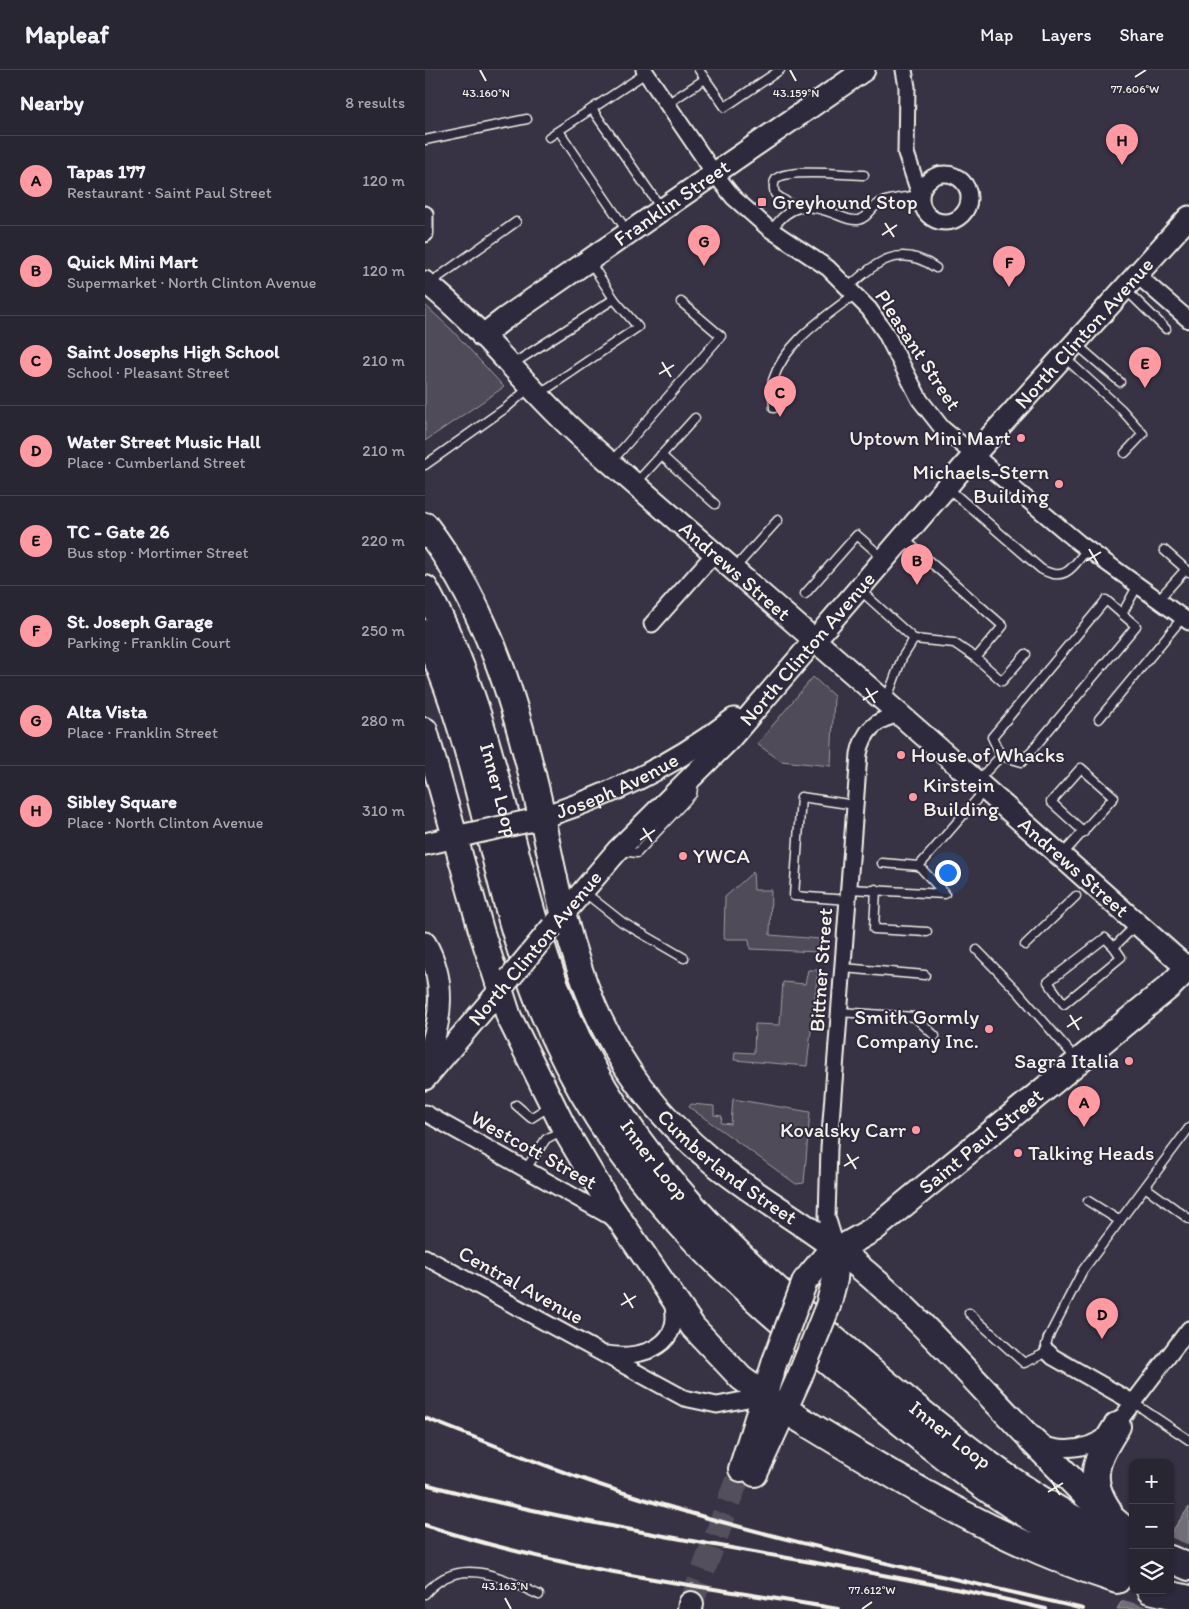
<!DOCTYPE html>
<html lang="en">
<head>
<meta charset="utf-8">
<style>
	:root { --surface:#292633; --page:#35323f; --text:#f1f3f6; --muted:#a5a5ac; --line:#45434e; --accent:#ff9aa2 }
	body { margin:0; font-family:Itim,sans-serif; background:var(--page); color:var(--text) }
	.controls { position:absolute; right:15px; bottom:15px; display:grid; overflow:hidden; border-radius:10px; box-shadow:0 1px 4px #0004 }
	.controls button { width:45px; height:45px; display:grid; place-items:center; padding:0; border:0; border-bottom:1px solid var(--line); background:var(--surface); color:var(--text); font:25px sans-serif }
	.you { position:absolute; left:522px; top:802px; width:18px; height:18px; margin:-12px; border:4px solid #fff; border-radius:50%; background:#1a73e8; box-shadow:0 0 0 8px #1a73e833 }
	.badge { display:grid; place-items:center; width:32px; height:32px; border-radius:50%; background:var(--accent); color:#111; font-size:16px; font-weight:700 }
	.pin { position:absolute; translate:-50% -41px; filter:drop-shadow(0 1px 2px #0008) }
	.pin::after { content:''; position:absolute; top:26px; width:18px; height:15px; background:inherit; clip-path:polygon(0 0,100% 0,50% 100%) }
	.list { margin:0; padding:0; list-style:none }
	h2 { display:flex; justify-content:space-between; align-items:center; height:65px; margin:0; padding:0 20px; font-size:21px }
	h2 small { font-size:16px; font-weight:400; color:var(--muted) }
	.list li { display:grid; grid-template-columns:32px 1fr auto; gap:15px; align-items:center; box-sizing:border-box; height:90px; padding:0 20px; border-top:1px solid var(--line) }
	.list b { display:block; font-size:19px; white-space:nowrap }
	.list p { margin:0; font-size:16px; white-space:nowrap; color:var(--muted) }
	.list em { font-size:16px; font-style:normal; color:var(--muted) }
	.icon { flex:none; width:28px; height:28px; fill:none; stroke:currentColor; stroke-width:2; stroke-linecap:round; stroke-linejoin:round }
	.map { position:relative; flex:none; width:764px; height:1539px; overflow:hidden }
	header { display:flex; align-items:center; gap:30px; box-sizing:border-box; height:70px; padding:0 25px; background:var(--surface); border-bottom:1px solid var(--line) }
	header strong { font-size:24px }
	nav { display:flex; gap:28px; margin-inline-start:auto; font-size:18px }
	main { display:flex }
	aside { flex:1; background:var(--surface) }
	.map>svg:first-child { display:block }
</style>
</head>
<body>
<header>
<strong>Mapleaf</strong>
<nav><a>Map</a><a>Layers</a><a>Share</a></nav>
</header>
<main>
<aside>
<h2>Nearby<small>8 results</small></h2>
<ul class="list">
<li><span class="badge">A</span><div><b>Tapas 177</b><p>Restaurant · Saint Paul Street</p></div><em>120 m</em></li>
<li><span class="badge">B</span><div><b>Quick Mini Mart</b><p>Supermarket · North Clinton Avenue</p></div><em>120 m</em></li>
<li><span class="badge">C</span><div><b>Saint Josephs High School</b><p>School · Pleasant Street</p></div><em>210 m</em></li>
<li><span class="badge">D</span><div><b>Water Street Music Hall</b><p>Place · Cumberland Street</p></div><em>210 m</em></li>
<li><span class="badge">E</span><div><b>TC - Gate 26</b><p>Bus stop · Mortimer Street</p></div><em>220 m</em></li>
<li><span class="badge">F</span><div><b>St. Joseph Garage</b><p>Parking · Franklin Court</p></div><em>250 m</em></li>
<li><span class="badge">G</span><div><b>Alta Vista</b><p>Place · Franklin Street</p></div><em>280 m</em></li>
<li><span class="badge">H</span><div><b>Sibley Square</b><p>Place · North Clinton Avenue</p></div><em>310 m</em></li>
</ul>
</aside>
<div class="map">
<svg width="764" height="1539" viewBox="0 0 764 1539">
	<rect width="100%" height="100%" fill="#373244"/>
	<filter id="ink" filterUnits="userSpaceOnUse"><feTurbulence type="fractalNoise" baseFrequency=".02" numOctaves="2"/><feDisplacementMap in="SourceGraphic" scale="10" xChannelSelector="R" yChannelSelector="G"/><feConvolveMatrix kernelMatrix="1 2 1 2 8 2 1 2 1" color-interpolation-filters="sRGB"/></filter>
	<g filter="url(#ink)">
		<g fill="#504b59" stroke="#a29ea0">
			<path d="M0,235L27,260L79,317L0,371Z"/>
			<path d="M388,607L409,626L406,696L356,691L332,674Z"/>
			<path d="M328,802L329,820H346L345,865L395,869L394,882L325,879L324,869H299L300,827Z"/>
			<path d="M383,900H393L382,996L309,990L310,982L329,983L330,954L355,955L358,912L380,914Z"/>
			<path d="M308,1029L385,1042L379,1113L371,1114L264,1037L266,1034L289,1036V1045L297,1046L296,1053L306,1054Z"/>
		</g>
		<path fill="#726e77" stroke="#a6a2a4" d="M764,1437V1539H692C706,1513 719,1520 745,1520V1464Z"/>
		<path fill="#373244" d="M745,1467L764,1475V1539H730L695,1529L708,1512V1520H745Z"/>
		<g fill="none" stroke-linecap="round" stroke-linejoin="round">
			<path stroke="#534f5d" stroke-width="24" stroke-dasharray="24 12" stroke-linecap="butt" d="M266,1534L316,1399"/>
			<defs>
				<g id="lane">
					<path d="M274,0L300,37L355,0"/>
					<path d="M242,34L280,9"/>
					<path d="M167,39L236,138"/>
					<path d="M134,61L202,161"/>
					<path d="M124,67L221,3"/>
					<path d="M0,70L102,49"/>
					<path d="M371,138L350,124C349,120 347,114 351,109C361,98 423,105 439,105"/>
					<path d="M347,160C365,133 382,133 410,144C417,147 425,151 433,150C444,148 447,135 457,132C469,128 483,127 495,125"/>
					<path d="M5,213L91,152"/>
					<path d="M424,217C451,191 475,173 511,198"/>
					<path d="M701,220L741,259"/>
					<path d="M651,274L695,312"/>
					<path d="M640,288L696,339L718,364L700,383"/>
					<path d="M86,295L189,229"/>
					<path d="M114,324L213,257L189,229L165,192"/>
					<path d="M349,338C349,330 346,318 348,310C360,272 400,247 430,224"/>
					<path d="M236,385L290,434"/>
					<path d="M187,391L296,266L256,232"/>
					<path d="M0,395L82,337L105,317"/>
					<path d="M212,412L270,348"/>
					<path d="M523,418L616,499C640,513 648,497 662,479"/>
					<path d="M479,469L578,556L551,588L529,573L489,569"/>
					<path d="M739,480L764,502"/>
					<path d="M310,498L353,450"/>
					<path d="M435,520L489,569L477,588L461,631"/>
					<path d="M380,524L432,465L458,488"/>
					<path d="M734,529L761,499"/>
					<path d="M697,544L713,515"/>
					<path d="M551,588L577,611L601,584"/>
					<path d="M674,649L758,547"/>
					<path d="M553,710L576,686L567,667L681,530L711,556L597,692L576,686"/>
					<path d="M196,781L212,783L267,724L269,712"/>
					<path d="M637,785L689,727L656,698L626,732L659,762"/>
					<path d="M457,793L494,796"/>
					<path d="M424,819L520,824L494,796L560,720"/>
					<path d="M451,819L449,859L502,862"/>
					<path d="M159,822L197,852L259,888"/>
					<path d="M423,830L369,826L376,727L430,735"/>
					<path d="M600,875L651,826"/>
					<path d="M689,877L696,887L639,934L623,912L680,868L689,877L711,855"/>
					<path d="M552,880L594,923L652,990"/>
					<path d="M418,898L500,905"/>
					<path d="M414,942L490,947L510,966"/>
					<path d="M91,1035L106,1048L125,1036"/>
					<path d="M100,1100L121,1069L138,1060"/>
					<path d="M720,1117L764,1149"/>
					<path d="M663,1131L695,1151"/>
					<path d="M544,1243L599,1293L623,1282L621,1275L623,1268L658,1200L764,1058"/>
					<path d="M709,1333L764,1370"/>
					<path d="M0,1524C33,1484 76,1507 114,1525"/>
				</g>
				<g id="street">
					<path d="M219,0L289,103L309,128L343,158L403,198L444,239L460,262L495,330L517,358L654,473L764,552"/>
					<path d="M479,0L482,17L481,83L495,125"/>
					<circle cx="520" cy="128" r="24"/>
					<path d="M0,144V164"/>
					<path d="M712,205L764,250"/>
					<path d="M227,554L290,483"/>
					<path d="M0,1043L193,1151"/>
					<path d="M411,1176L402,1147L404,1078L434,684C438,662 451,648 474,645"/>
					<path d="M0,1187L259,1328L292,1335L338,1326"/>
					<path d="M623,1282L628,1287L709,1333"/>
					<path d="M182,1284C218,1290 261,1274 246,1230"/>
					<path d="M614,1373C640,1383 664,1379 685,1363L764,1259"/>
				</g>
				<g id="secondary">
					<path id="s1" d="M0,212C58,257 102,320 157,368C360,545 564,720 764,900"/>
					<path id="s2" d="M57,266L79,249L439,0"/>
					<path id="s3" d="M104,751C179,729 248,696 309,649"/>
					<path d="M0,774L44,764"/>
					<path id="s4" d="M129,855L192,781L303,671L548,386L764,147"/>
					<path d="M0,873C22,911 16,955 0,994"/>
					<path d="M0,1009L85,908"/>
				</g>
				<g id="primary">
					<path d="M0,660L56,860L84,947L140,1060L184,1134L268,1257L316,1308L360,1340"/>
					<path id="s5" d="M117,747C146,890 170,995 288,1092C332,1128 382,1154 426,1190C491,1242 548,1310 607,1370"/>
					<path id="s6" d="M380,1211L400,1187L449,1159L744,917L764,897"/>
					<path d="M403,1236L410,1209L413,1179"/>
					<path d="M316,1399L350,1291"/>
					<path d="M330,1404L374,1308"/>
					<path d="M265,1539L266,1534"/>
				</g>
				<g id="highway">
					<path d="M0,456C66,542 94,644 117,747"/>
					<path id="s7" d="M0,519C70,646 83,792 134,926C196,1089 321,1196 450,1304C530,1371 611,1437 708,1478"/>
					<path d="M0,563C57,682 67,817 117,939C185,1106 298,1204 433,1317C518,1388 605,1458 708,1501"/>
					<path d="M360,1340C469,1406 569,1470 692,1510"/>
					<path d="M607,1370L669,1433L708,1467"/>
					<path d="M683,1440C660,1406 673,1387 692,1356"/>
					<path d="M745,1489L764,1497"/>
					<path d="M725,1520L764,1529"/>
				</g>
			</defs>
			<use href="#lane" stroke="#f4f1e8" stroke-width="11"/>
			<use href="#street" stroke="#f4f1e8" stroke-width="19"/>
			<use href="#secondary" stroke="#f4f1e8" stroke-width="25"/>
			<use href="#primary" stroke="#f4f1e8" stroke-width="28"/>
			<use href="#highway" stroke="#f4f1e8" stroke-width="30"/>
			<use href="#lane" stroke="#2f2a3d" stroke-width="8"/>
			<use href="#street" stroke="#2f2a3d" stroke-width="15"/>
			<use href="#secondary" stroke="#2f2a3d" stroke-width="21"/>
			<use href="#primary" stroke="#2f2a3d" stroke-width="24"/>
			<use href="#highway" stroke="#2f2a3d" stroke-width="26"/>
			<g stroke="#f4f1e8" stroke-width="4">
				<path d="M0,1348C70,1375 140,1405 212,1427C358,1473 509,1503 658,1539"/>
				<path d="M0,1414C204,1469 416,1490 621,1539"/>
				<path d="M0,1455C134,1500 274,1515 413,1539"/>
			</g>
			<defs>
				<g id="secondary-bridge">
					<path d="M44,764L104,751"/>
					<path d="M85,908L127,857"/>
				</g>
				<g id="primary-bridge">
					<path d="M350,1291L380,1211"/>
					<path d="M374,1308L403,1236"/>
				</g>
			</defs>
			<use href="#secondary-bridge" stroke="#f4f1e8" stroke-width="25" stroke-linecap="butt"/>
			<use href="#primary-bridge" stroke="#f4f1e8" stroke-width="28" stroke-linecap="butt"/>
			<use href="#secondary-bridge" stroke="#2f2a3d" stroke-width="21"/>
			<use href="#primary-bridge" stroke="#2f2a3d" stroke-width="24"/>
		</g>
	</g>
	<path fill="none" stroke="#f4f1e8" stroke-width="2" d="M55,0L61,11M365,0L371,11M710,7L721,0M460,153L469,167M457,165L472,155M237,292L246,307M234,304L249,295M664,479L673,494M661,491L676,482M441,618L450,633M438,630L453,621M218,758L227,772M215,770L230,760M645,945L654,960M642,957L657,947M422,1084L431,1099M419,1096L434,1087M199,1223L208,1238M196,1235L211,1226M626,1410L635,1425M623,1422L638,1413M80,1528L86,1539M437,1539L447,1532"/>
	<g fill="#ff9aa2" stroke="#2f2a3d" stroke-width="2">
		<rect x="332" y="127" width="10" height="10" rx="2.5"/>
		<circle cx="596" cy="368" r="5"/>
		<circle cx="634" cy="414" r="5"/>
		<circle cx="476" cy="685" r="5"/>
		<circle cx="488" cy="727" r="5"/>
		<circle cx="258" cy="786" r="5"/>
		<circle cx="564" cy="959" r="5"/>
		<circle cx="704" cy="991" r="5"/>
		<circle cx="491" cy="1060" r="5"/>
		<circle cx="593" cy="1083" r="5"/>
	</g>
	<g text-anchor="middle" stroke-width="4" stroke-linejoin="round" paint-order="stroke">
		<g font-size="21" fill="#f4f1e8" stroke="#2f2a3d">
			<text dy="7" stroke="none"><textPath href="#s2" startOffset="232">Franklin Street</textPath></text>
			<text dy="7" stroke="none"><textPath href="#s4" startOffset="795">North Clinton Avenue</textPath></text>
			<text transform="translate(493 280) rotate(57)" y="7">Pleasant Street</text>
			<text dy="7" stroke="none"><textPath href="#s1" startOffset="424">Andrews Street</textPath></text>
			<text dy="7" stroke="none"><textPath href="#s4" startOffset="375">North Clinton Avenue</textPath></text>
			<text dy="7" stroke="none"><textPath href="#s3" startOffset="95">Joseph Avenue</textPath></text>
			<text dy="7" stroke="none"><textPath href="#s7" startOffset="215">Inner Loop</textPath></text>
			<text dy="7" stroke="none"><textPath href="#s1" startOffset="874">Andrews Street</textPath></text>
			<text transform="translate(110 878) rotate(-50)" y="7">North Clinton Avenue</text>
			<text transform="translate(396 900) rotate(-86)" y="7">Bittner Street</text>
			<text dy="7" stroke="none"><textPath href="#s6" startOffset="226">Saint Paul Street</textPath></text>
			<text transform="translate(109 1080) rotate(29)" y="7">Westcott Street</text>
			<text dy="7" stroke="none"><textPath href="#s7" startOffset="620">Inner Loop</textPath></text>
			<text dy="7" stroke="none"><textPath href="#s5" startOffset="409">Cumberland Street</textPath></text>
			<text transform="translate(96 1215) rotate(29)" y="7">Central Avenue</text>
			<text dy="7" stroke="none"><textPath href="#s7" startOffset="1025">Inner Loop</textPath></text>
		</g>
		<g font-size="21" fill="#f4f1e8" stroke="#2f2a3d" text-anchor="start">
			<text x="347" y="139">Greyhound Stop</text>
			<text x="586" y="375" text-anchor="end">Uptown Mini Mart</text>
			<text x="624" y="409" text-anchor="end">Michaels-Stern<tspan x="624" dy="24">Building</tspan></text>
			<text x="486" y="692">House of Whacks</text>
			<text x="498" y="722">Kirstein<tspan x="498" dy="24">Building</tspan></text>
			<text x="268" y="793">YWCA</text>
			<text x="554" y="954" text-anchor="end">Smith Gormly<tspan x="554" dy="24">Company Inc.</tspan></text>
			<text x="694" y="998" text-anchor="end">Sagra Italia</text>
			<text x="481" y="1067" text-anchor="end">Kovalsky Carr</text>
			<text x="603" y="1090">Talking Heads</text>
		</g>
	</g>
	<g font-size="12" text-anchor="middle" fill="#f4f1e8" stroke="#2f2a3d" stroke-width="4" stroke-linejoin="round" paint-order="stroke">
		<text x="710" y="23">77.606°W</text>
		<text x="61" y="27">43.160°N</text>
		<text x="371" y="27">43.159°N</text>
		<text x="80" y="1520">43.163°N</text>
		<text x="447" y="1524">77.612°W</text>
	</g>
</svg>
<div class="controls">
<button>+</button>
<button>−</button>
<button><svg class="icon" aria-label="layers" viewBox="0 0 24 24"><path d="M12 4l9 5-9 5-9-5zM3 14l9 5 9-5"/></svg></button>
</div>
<div class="you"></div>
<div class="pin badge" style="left:659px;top:1057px">A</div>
<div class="pin badge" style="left:492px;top:515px">B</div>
<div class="pin badge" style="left:355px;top:347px">C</div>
<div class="pin badge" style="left:677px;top:1269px">D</div>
<div class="pin badge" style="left:720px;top:318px">E</div>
<div class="pin badge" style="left:584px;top:217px">F</div>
<div class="pin badge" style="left:279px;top:196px">G</div>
<div class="pin badge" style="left:697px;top:95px">H</div>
</div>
</main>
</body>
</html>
